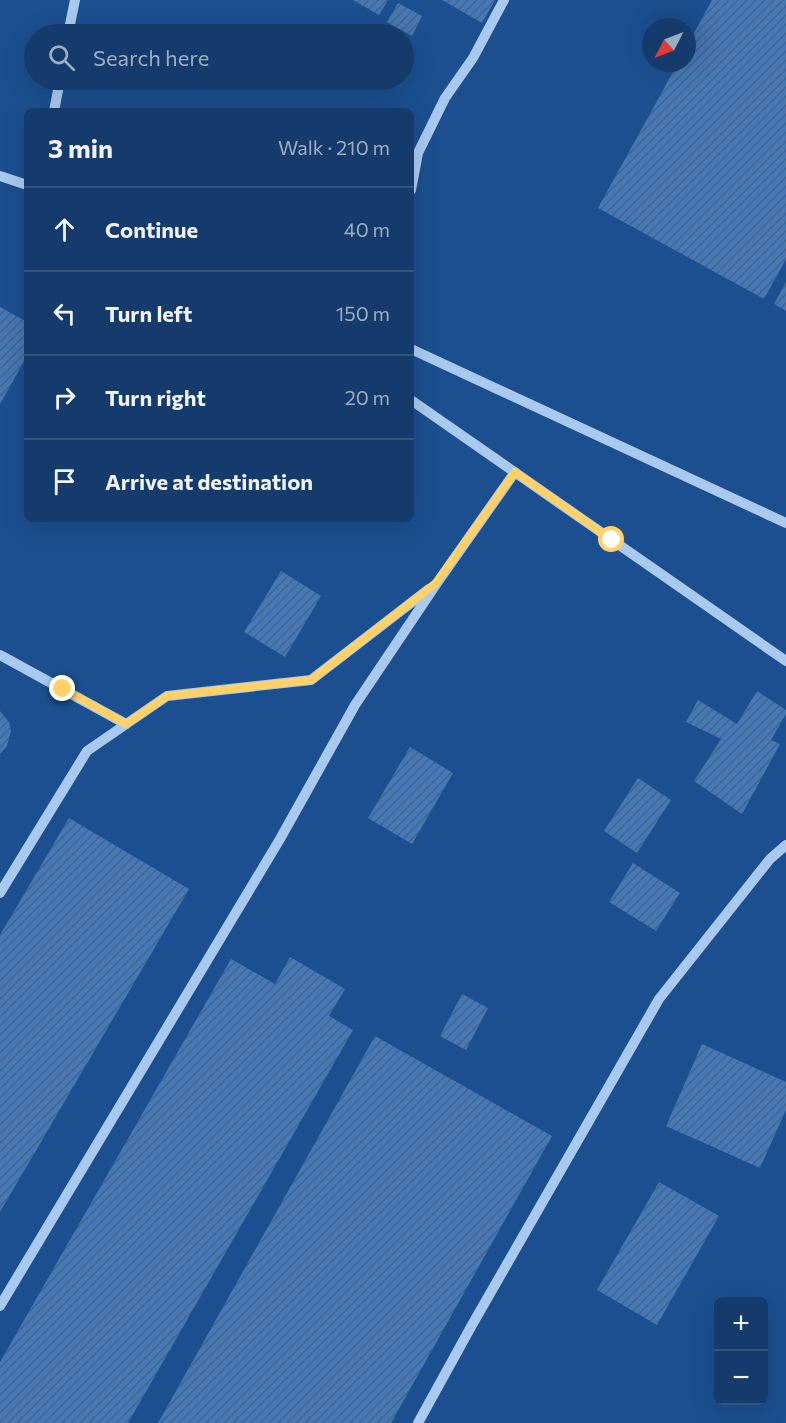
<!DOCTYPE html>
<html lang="en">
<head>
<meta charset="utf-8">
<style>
	:root { --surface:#143b6b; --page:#214673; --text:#f1f3f6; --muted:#9dadc1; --line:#33557e }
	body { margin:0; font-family:Commissioner,sans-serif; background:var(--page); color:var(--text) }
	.controls { position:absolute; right:18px; bottom:18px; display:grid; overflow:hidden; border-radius:9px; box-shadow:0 6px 24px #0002 }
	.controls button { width:54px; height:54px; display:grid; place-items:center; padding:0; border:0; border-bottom:2px solid var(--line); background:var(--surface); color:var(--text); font:30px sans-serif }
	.compass { position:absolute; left:642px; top:18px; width:54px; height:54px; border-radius:50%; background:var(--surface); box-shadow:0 6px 24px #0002; rotate:228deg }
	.stop { position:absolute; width:18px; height:18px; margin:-14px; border:4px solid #ffd166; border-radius:50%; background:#fff }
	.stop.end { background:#ffd166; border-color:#fff; box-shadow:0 2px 6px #0008 }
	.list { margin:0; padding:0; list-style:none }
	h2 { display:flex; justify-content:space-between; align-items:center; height:78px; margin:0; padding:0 24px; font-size:26px }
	h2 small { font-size:20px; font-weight:400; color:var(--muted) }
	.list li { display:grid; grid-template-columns:39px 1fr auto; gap:18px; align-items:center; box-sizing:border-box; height:84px; padding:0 24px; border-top:2px solid var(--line) }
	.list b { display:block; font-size:22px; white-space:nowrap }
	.list em { font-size:20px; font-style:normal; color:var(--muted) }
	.icon { flex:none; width:33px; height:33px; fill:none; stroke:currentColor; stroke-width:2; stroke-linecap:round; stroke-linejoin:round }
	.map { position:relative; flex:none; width:786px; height:1423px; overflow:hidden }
	.search { position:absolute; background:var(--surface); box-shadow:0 6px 24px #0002; left:24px; top:24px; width:390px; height:66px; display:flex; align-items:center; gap:15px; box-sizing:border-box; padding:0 21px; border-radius:33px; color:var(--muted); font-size:22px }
	.panel { position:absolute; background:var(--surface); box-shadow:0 6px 24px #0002; left:24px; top:108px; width:390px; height:414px; border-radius:9px }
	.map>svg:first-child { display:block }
</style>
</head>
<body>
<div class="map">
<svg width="786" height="1423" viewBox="0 0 786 1423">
	<defs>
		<pattern id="building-hatch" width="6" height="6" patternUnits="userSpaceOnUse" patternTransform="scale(1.5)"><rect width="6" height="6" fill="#4478b7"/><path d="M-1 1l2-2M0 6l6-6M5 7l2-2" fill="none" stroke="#486282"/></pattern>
	</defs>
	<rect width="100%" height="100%" fill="#1b4f8f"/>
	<g fill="url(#building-hatch)">
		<path d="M353,0H388L379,15Z"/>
		<path d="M442,0H495L482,23Z"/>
		<path d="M712,0H786V259L764,299L598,208L678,63H687V46Z"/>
		<path d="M398,3L422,16L412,36L387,22Z"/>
		<path d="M786,282V311L774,304Z"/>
		<path d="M0,307L27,322V356L0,404Z"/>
		<path d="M281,571L321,596L285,657L244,632Z"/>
		<path d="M757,691L786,710V714L771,740L780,744L742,814L694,781L721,739L686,722L698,700L737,724Z"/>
		<path d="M0,711L9,722L11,731L7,746L0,754Z"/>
		<path d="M410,747L453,773L412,844L368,818Z"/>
		<path d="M638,778L671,800L637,853L604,831Z"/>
		<path d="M69,818L189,889L0,1212V935Z"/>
		<path d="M633,863L680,893L656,931L609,902Z"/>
		<path d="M290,957L345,989L329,1016L353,1030L128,1423H0V1362L231,959L275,984Z"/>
		<path d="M462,994L488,1008L466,1050L440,1036Z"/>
		<path d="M375,1036L552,1136L391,1423H158Z"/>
		<path d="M702,1044L786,1082V1110L760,1168L666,1126Z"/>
		<path d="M659,1182L719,1216L657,1325L597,1290Z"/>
	</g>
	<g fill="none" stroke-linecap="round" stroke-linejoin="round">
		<g stroke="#a9c9ee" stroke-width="10">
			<path d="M68,34L75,0"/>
			<path d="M54,111L60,80"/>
			<path d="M0,176L27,185"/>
			<path d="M411,190L418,153L445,98L473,58L504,0"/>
			<path d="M411,349L786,523"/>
			<path d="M411,400L786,661"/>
			<path d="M0,655L126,724"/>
			<path d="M0,893L87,751L167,696L311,680L429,589"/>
			<path d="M0,1306L280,839L355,705L437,583L515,472"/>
			<path d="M418,1423L472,1325L659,999L770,859L786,845"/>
		</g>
	</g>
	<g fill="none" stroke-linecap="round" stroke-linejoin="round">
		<path stroke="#ffd166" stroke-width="8" d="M63,689L126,724L167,696L311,680L436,583L515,472L612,540"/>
	</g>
</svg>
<div class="controls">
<button>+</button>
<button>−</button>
</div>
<svg class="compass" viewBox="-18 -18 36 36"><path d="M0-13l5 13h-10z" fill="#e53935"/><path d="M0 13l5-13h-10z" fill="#9dadc1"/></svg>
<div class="stop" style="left:612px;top:540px"></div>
<div class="stop end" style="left:63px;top:689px"></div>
<div class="search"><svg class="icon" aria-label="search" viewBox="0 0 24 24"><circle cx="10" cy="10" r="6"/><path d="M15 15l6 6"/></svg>Search here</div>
<section class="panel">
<h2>3 min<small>Walk · 210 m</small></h2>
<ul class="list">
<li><svg class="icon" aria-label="ahead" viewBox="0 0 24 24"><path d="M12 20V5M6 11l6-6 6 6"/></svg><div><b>Continue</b></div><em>40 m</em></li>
<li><svg class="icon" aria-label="left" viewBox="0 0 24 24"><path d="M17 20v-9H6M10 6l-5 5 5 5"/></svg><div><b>Turn left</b></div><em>150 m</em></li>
<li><svg class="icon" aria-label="right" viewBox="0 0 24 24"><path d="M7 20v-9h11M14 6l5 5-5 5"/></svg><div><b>Turn right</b></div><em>20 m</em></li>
<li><svg class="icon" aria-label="arrive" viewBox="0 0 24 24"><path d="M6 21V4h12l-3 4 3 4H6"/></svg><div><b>Arrive at destination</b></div></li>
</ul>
</section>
</div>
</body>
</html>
